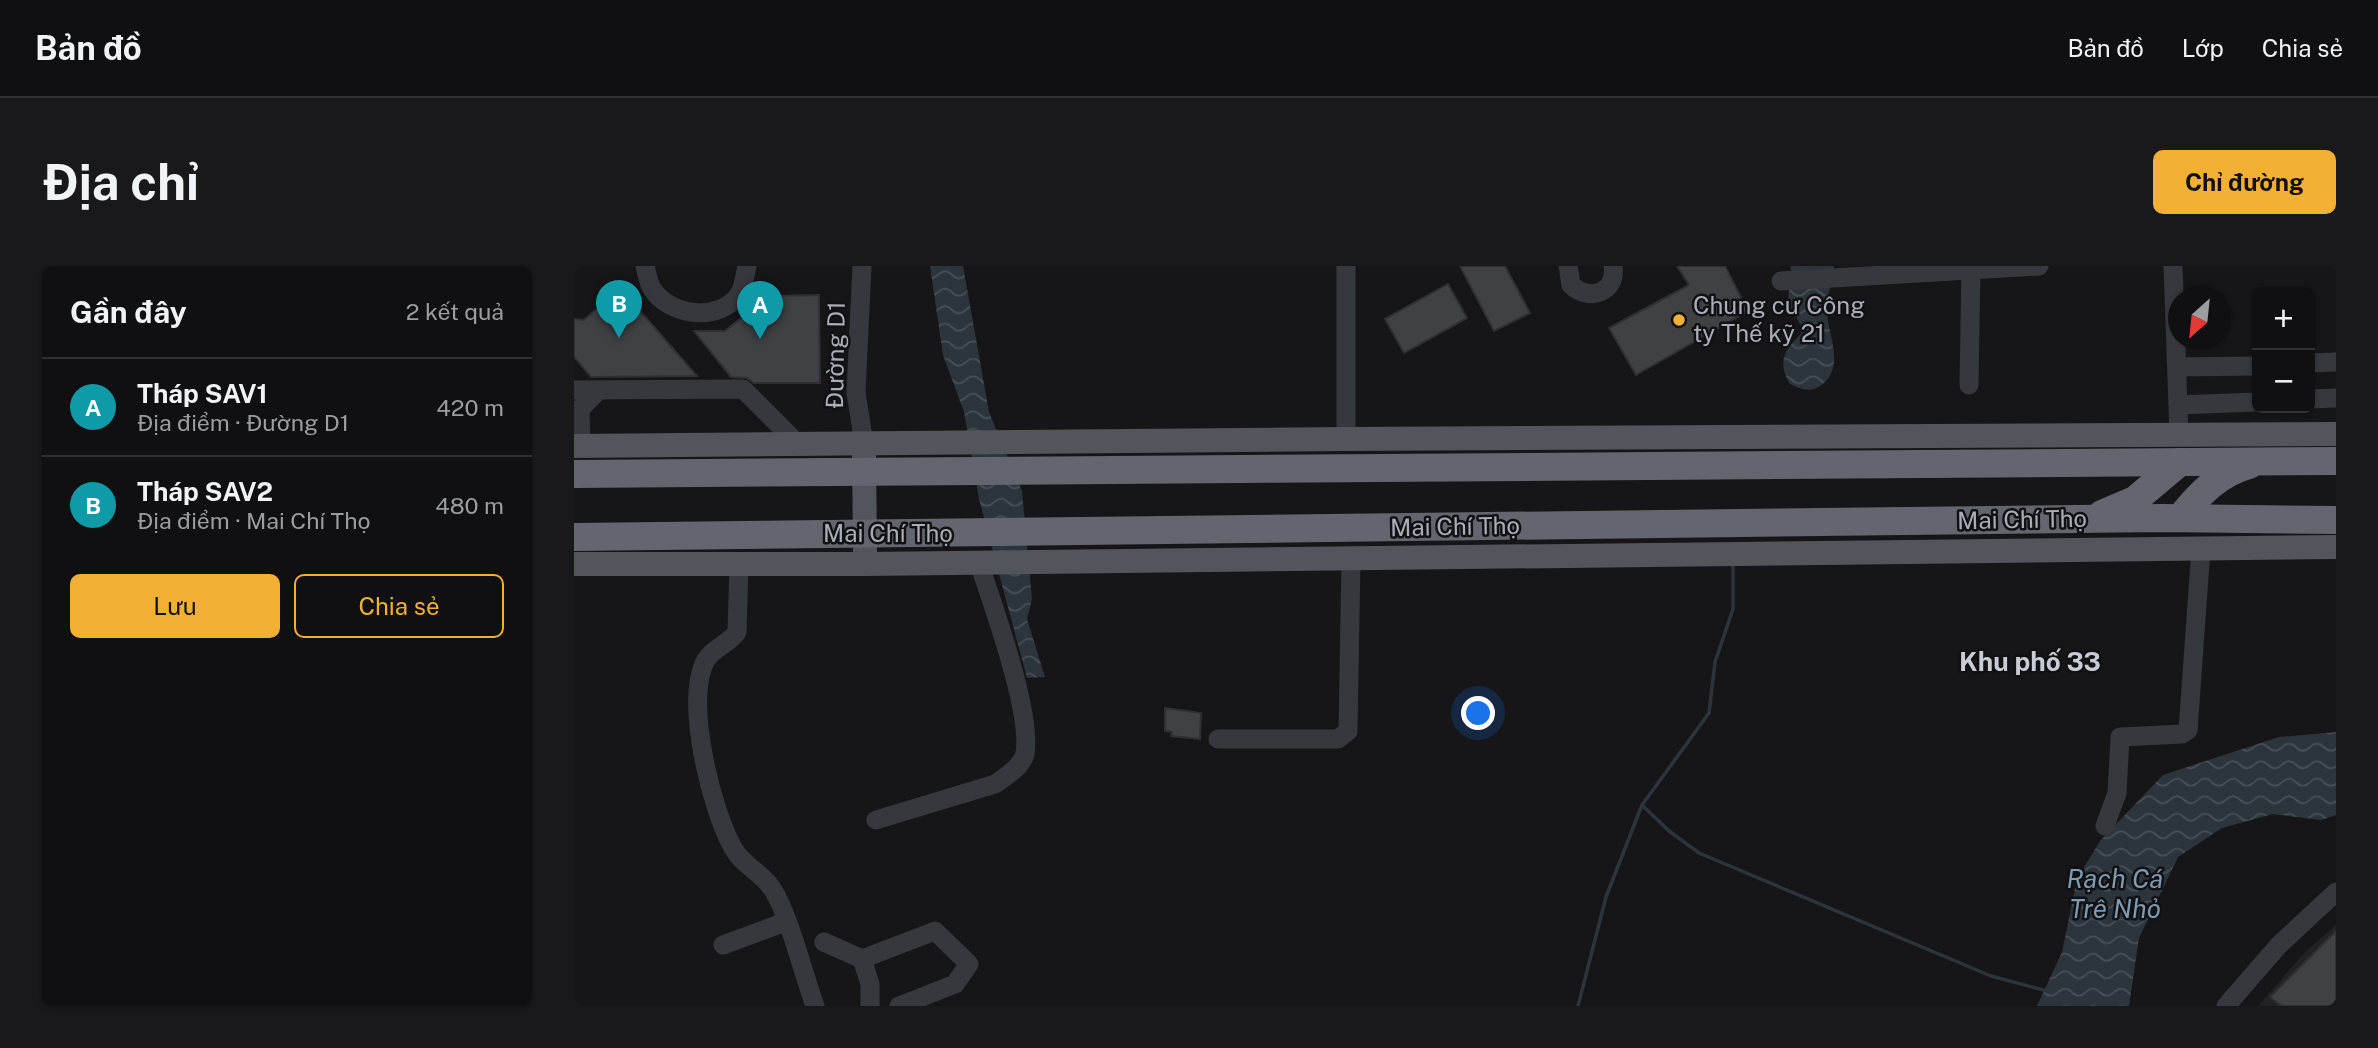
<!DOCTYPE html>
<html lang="vi">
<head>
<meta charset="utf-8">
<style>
	:root { --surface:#101012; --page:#19191b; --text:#f1f3f6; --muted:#9c9d9f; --line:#303032; --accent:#f2b134 }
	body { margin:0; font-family:"Public Sans",sans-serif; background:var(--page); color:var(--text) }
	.controls { position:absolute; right:21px; top:21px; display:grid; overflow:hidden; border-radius:10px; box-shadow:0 2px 5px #0004 }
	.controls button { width:63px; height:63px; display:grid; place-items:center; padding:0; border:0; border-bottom:2px solid var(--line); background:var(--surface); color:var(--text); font:35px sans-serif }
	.compass { position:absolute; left:1594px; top:21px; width:63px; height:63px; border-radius:50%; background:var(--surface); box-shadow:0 2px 5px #0004; rotate:207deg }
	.you { position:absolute; left:905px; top:448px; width:24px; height:24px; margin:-18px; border:5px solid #fff; border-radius:50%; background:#1a73e8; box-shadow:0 0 0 10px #1a73e833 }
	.badge { display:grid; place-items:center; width:46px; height:46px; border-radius:50%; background:var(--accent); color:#fff; font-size:23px; font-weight:700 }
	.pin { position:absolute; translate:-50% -58px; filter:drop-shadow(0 2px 4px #0008) }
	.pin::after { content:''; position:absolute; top:37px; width:24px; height:21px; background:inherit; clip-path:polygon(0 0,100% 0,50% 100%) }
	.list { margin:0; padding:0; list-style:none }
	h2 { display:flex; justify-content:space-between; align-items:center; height:91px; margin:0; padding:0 28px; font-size:30px }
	h2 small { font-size:23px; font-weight:400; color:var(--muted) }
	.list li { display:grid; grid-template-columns:46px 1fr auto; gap:21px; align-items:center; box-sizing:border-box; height:98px; padding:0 28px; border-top:2px solid var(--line) }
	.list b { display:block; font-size:26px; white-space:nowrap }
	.list p { margin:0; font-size:23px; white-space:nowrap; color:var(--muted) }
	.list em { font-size:23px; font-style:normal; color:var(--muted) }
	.actions { display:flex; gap:14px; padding:21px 28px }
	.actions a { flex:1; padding:16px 0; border:2px solid var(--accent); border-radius:10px; text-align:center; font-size:24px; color:var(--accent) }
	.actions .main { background:var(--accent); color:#111 }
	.map { position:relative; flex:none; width:1762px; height:740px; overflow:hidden; border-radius:10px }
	header { display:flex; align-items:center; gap:42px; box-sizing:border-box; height:98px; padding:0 35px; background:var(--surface); border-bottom:2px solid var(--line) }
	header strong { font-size:33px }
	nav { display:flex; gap:38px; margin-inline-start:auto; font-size:24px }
	.intro { display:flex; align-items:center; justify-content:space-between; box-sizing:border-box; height:168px; padding:0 42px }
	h1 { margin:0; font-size:49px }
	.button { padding:18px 32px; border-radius:10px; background:var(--accent); color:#111; font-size:24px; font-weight:700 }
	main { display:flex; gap:42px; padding:0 42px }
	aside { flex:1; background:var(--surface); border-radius:10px; box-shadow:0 2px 5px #0004 }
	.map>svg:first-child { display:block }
</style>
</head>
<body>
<header>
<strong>Bản đồ</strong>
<nav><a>Bản đồ</a><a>Lớp</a><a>Chia sẻ</a></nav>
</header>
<div class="intro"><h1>Địa chỉ</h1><a class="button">Chỉ đường</a></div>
<main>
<aside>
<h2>Gần đây<small>2 kết quả</small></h2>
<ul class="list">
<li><span class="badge" style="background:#0f9aa8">A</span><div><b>Tháp SAV1</b><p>Địa điểm · Đường D1</p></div><em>420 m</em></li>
<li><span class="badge" style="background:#0f9aa8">B</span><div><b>Tháp SAV2</b><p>Địa điểm · Mai Chí Thọ</p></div><em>480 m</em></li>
</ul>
<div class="actions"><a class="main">Lưu</a><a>Chia sẻ</a></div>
</aside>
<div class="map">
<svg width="1762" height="740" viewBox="0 0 1762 740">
	<defs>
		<pattern id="water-waves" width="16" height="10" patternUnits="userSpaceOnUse" patternTransform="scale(1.75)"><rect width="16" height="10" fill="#2c353c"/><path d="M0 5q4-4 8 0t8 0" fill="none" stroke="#485056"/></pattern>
	</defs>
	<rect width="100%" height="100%" fill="#161618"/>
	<path fill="#222225" d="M1762,659V740H1684L1731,686Z"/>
	<g fill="url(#water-waves)">
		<path d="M356,0H389L415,146L448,225L458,333L453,353L471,411L453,412L405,233L390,146L369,89Z"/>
		<path d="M1217,0H1260C1258,15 1252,34 1253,49C1256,74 1271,103 1246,120C1236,127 1226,123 1216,118C1203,96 1210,84 1227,68L1226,58L1214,36Z"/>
		<path d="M1762,466V549L1747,554L1699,548L1648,562L1604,591L1565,672L1555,740H1463L1488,686L1503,613L1526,575L1589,509L1705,471Z"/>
	</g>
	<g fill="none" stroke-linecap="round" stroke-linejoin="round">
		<g stroke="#2c353c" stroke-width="3.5">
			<path d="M1068,539L1095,565L1125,587L1417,710L1473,725"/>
			<path d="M1004,740L1032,631L1068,539L1135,447L1141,396L1159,343V299"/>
		</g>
	</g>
	<g fill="#404145" stroke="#303034" stroke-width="2">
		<path d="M886,0H931L956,47L920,65Z"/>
		<path d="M1103,0H1151L1174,45L1062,109L1035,62L1115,19Z"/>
		<path d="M874,18L893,52L830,87L811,53Z"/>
		<path d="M46,22L101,85L123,110L17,111L0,91V53L10,54Z"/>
		<path d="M245,29L246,117H180L173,112L157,111L120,65H151L194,30Z"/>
		<path d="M591,442L627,447L626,473L597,470L598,466L591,465Z"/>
		<path d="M1762,665V740H1707L1696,731Z"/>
	</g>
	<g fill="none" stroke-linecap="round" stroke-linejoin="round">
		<g stroke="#37383d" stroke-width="19">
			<path d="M71,0C73,7 74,15 77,21C94,51 147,57 166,27C170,20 171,8 173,0"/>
			<path d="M288,0L282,127L290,177"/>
			<path d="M772,0V173"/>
			<path d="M994,0L997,19C1015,36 1043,27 1039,0"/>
			<path d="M1599,0L1605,169"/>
			<path d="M1207,15L1465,0"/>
			<path d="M1736,97L1762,96"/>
			<path d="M1603,101L1683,100"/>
			<path d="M1395,119L1397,0"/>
			<path d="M0,124L169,123L224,178"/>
			<path d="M1736,133L1762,132"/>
			<path d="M1604,139L1683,136"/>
			<path d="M7,180L6,143L25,124"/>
			<path d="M165,298L163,366C154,379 134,384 129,400C113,443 137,542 159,582C169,600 189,607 199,624C215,649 230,710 241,740"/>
			<path d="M644,473H764L774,465L777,293"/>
			<path d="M302,554L421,518C431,511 448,501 451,488C458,446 419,340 405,297"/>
			<path d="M1531,560L1543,527L1546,471L1608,468L1614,464L1627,283"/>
			<path d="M250,676L288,693L296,718V740"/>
			<path d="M149,679L211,656"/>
			<path d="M288,693L361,665L395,698L381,718L325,740"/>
			<path d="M1652,740L1705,679L1762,626"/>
		</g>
		<g stroke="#53555c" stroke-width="24">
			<path d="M0,180L772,173L1762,168"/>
			<path d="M290,189L291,285"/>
			<path d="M0,298H291L1762,281"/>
		</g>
		<g stroke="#63666e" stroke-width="28">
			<path d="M0,208L1762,195"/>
			<path d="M1528,248L1561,234L1606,196"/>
			<path d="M1606,252C1625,228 1645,207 1675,199"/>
			<path d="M0,271L1588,252L1762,254"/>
		</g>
	</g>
	<circle fill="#f2b134" stroke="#111113" stroke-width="2.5" cx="1105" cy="54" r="7"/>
	<g text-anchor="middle" stroke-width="5" stroke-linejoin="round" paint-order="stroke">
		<g font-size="24" fill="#a8adb8" stroke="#111113" text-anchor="start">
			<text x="1119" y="48">Chung cư Công<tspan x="1119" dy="28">ty Thế kỹ 21</tspan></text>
		</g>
		<g font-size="24" fill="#a8adb8" stroke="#111113">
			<text transform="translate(262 89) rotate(-89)" y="8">Đường D1</text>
			<text transform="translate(1448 254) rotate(-1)" y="8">Mai Chí Thọ</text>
			<text transform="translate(881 261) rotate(-1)" y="8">Mai Chí Thọ</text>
			<text x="314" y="276">Mai Chí Thọ</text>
		</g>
		<g font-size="26" font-weight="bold" fill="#c9ccd4" stroke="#111113">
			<text x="1456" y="405">Khu phố 33</text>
		</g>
		<g font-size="26" font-style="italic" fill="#7f9bb3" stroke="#111113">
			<text x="1541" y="622">Rạch Cá<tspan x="1541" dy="30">Trê Nhỏ</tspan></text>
		</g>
	</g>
</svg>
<div class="controls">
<button>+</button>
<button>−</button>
</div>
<svg class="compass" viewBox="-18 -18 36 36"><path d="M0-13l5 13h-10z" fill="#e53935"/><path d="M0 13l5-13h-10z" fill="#9c9d9f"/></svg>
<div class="you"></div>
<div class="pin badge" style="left:186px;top:73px;background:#0f9aa8">A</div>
<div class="pin badge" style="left:45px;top:72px;background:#0f9aa8">B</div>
</div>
</main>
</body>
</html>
